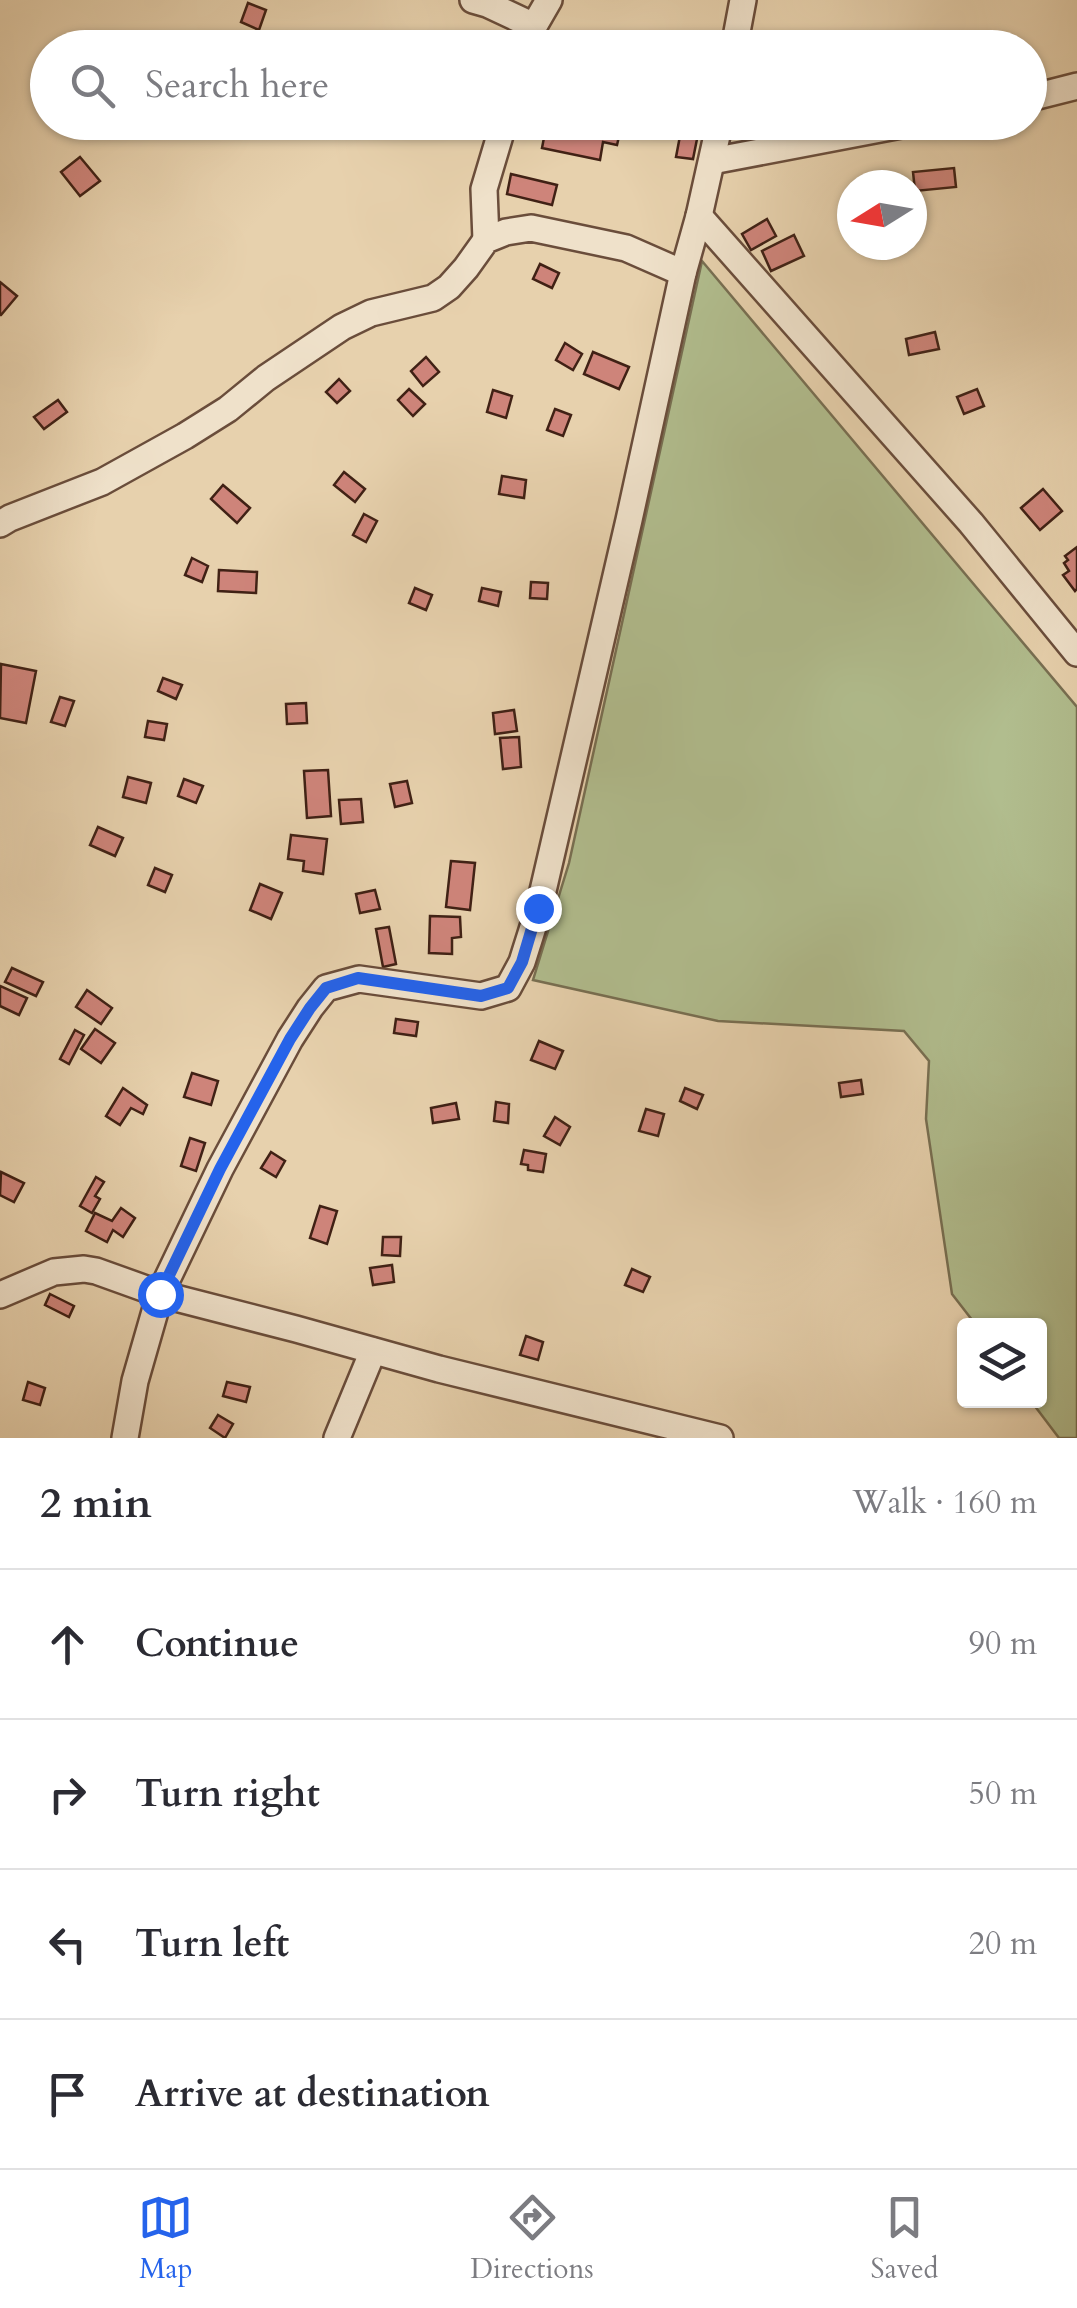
<!DOCTYPE html>
<html lang="en">
<head>
<meta charset="utf-8">
<style>
	:root { --surface:#fff; --page:#f7f7f7; --text:#2b2b33; --muted:#7c7c81; --line:#e1e1e2; --accent:#2563eb }
	body { margin:0; font-family:Cardo,serif; background:var(--page); color:var(--text) }
	.controls { position:absolute; right:30px; bottom:30px; display:grid; overflow:hidden; border-radius:10px; box-shadow:0 2px 8px #0004 }
	.controls button { width:90px; height:90px; display:grid; place-items:center; padding:0; border:0; border-bottom:2px solid var(--line); background:var(--surface); color:var(--text); font:50px sans-serif }
	.compass { position:absolute; left:837px; top:170px; width:90px; height:90px; border-radius:50%; background:var(--surface); box-shadow:0 2px 8px #0004; rotate:259deg }
	.stop { position:absolute; width:30px; height:30px; margin:-22px; border:8px solid #2563eb; border-radius:50%; background:#fff }
	.stop.end { background:#2563eb; border-color:#fff; box-shadow:0 2px 10px #0008 }
	.list { margin:0; padding:0; list-style:none }
	h2 { display:flex; justify-content:space-between; align-items:center; height:130px; margin:0; padding:0 40px; font-size:42px }
	h2 small { font-size:32px; font-weight:400; color:var(--muted) }
	.list li { display:grid; grid-template-columns:65px 1fr auto; gap:30px; align-items:center; box-sizing:border-box; height:150px; padding:0 40px; border-top:2px solid var(--line) }
	.list b { display:block; font-size:38px; white-space:nowrap }
	.list em { font-size:32px; font-style:normal; color:var(--muted) }
	.icon { flex:none; width:55px; height:55px; fill:none; stroke:currentColor; stroke-width:2; stroke-linecap:round; stroke-linejoin:round }
	.map { position:relative; flex:none; width:1077px; height:1438px; overflow:hidden }
	.search { position:absolute; background:var(--surface); box-shadow:0 2px 8px #0004; left:30px; right:30px; top:30px; height:110px; display:flex; align-items:center; gap:25px; box-sizing:border-box; padding:0 35px; border-radius:55px; color:var(--muted); font-size:38px }
	.sheet { height:730px; background:var(--surface) }
	nav { display:flex; justify-content:space-around; align-items:center; box-sizing:border-box; height:140px; border-top:2px solid var(--line); background:var(--surface); font-size:28px; color:var(--muted) }
	nav a { display:grid; justify-items:center; gap:5px }
	nav .on { color:var(--accent) }
	.map>svg:first-child { display:block }
</style>
</head>
<body>
<div class="map">
<svg width="1077" height="1438" viewBox="0 0 1077 1438">
	<rect width="100%" height="100%" fill="#e7d1ad"/>
	<filter id="stains"><feTurbulence type="fractalNoise" baseFrequency=".002" numOctaves="4"/><feColorMatrix values="0 0 0 0 .2 0 0 0 0 .09 0 0 0 0 .02 0 0 0 .5 -.17"/></filter>
	<radialGradient id="worn" r=".72"><stop offset=".6" stop-color="#630" stop-opacity="0"/><stop offset="1" stop-color="#630" stop-opacity=".3"/></radialGradient>
	<path fill="#b1bd8e" stroke="#786f52" stroke-width="2.5" d="M702,261L1077,707V1438H1059L1031,1401L1040,1400V1326L976,1325L952,1294L926,1119L929,1061L904,1031L718,1021L533,980L569,863Z"/>
	<g fill="#ce847a" stroke="#402115" stroke-width="2.5">
		<path d="M248,3L266,10L259,30L241,22Z"/>
		<path d="M547,122H597L621,128L617,145L603,142L600,160L542,148Z"/>
		<path d="M680,136L697,139L693,159L676,157Z"/>
		<path d="M80,157L100,181L80,196L61,172Z"/>
		<path d="M954,168L956,187L915,191L913,172Z"/>
		<path d="M511,174L557,185L552,205L507,194Z"/>
		<path d="M767,219L776,236L751,250L742,234Z"/>
		<path d="M794,235L804,256L771,271L762,251Z"/>
		<path d="M540,264L559,273L552,288L533,279Z"/>
		<path d="M0,282L17,296L1,315H0Z"/>
		<path d="M935,332L939,349L909,355L906,339Z"/>
		<path d="M565,343L582,354L573,370L556,360Z"/>
		<path d="M593,352L629,367L619,389L584,374Z"/>
		<path d="M426,357L439,372L423,386L411,371Z"/>
		<path d="M339,379L350,391L337,403L326,392Z"/>
		<path d="M409,389L425,404L413,416L398,400Z"/>
		<path d="M977,389L984,406L964,414L957,397Z"/>
		<path d="M493,390L512,396L506,418L487,412Z"/>
		<path d="M58,400L67,412L44,429L34,417Z"/>
		<path d="M555,409L571,415L563,436L547,430Z"/>
		<path d="M344,472L365,489L355,502L334,485Z"/>
		<path d="M502,476L526,480L524,498L499,494Z"/>
		<path d="M223,485L250,508L237,523L211,499Z"/>
		<path d="M1043,489L1062,511L1040,530L1021,508Z"/>
		<path d="M364,514L377,521L366,542L353,535Z"/>
		<path d="M1077,547V589L1075,591L1063,575L1069,571L1064,563L1068,560L1065,556Z"/>
		<path d="M192,558L208,566L202,582L185,575Z"/>
		<path d="M219,570L257,572L256,593L218,591Z"/>
		<path d="M531,582L548,583L547,599L530,598Z"/>
		<path d="M415,588L432,595L426,610L409,603Z"/>
		<path d="M482,588L501,592L498,606L479,601Z"/>
		<path d="M1,664L36,671L26,723L0,718Z"/>
		<path d="M163,678L182,685L176,699L158,691Z"/>
		<path d="M60,697L74,701L65,726L51,722Z"/>
		<path d="M306,703L307,723L287,724L286,704Z"/>
		<path d="M514,710L517,731L495,734L493,713Z"/>
		<path d="M148,721L167,724L164,740L145,737Z"/>
		<path d="M519,737L521,767L503,769L500,738Z"/>
		<path d="M328,770L331,816L307,818L304,771Z"/>
		<path d="M128,777L151,783L146,803L123,797Z"/>
		<path d="M184,779L203,786L196,803L178,796Z"/>
		<path d="M407,781L412,803L395,807L390,784Z"/>
		<path d="M361,799L363,822L341,824L339,800Z"/>
		<path d="M98,827L123,838L115,856L90,845Z"/>
		<path d="M291,835L327,839L323,874L303,871L304,861L288,859Z"/>
		<path d="M451,861L475,863L470,910L446,907Z"/>
		<path d="M155,868L172,875L165,892L148,885Z"/>
		<path d="M260,884L282,893L271,919L250,910Z"/>
		<path d="M375,890L380,909L360,913L356,894Z"/>
		<path d="M430,916L460,917L461,937L452,938V954L429,953Z"/>
		<path d="M389,927L396,964L383,967L376,929Z"/>
		<path d="M12,968L43,982L36,996L5,982Z"/>
		<path d="M0,986L27,998L19,1015L0,1006Z"/>
		<path d="M87,990L112,1008L101,1024L76,1007Z"/>
		<path d="M396,1019L418,1022L416,1036L394,1033Z"/>
		<path d="M95,1029L115,1043L101,1063L81,1049Z"/>
		<path d="M75,1030L84,1035L69,1064L60,1059Z"/>
		<path d="M539,1041L563,1051L555,1069L531,1060Z"/>
		<path d="M192,1073L218,1081L211,1105L184,1097Z"/>
		<path d="M861,1080L863,1094L841,1097L839,1083Z"/>
		<path d="M123,1088L147,1105L143,1114L131,1108L120,1125L106,1116Z"/>
		<path d="M685,1088L703,1095L697,1109L680,1101Z"/>
		<path d="M496,1102L509,1104L508,1123L494,1121Z"/>
		<path d="M456,1103L459,1119L433,1123L431,1108Z"/>
		<path d="M646,1109L664,1114L658,1136L639,1131Z"/>
		<path d="M555,1117L570,1127L560,1145L544,1136Z"/>
		<path d="M190,1138L205,1143L196,1171L181,1166Z"/>
		<path d="M524,1150L546,1154L543,1172L528,1170V1165L521,1164Z"/>
		<path d="M271,1152L285,1161L276,1177L261,1168Z"/>
		<path d="M1,1172L24,1183L14,1202L0,1195Z"/>
		<path d="M96,1177L104,1182L95,1196L100,1199L92,1213L80,1206Z"/>
		<path d="M320,1206L337,1211L327,1244L310,1238Z"/>
		<path d="M121,1208L135,1218L123,1237L113,1230L107,1242L86,1231L95,1213L112,1221Z"/>
		<path d="M383,1237H401L400,1256L382,1255Z"/>
		<path d="M392,1265L394,1282L373,1285L370,1268Z"/>
		<path d="M632,1269L650,1277L643,1292L625,1285Z"/>
		<path d="M50,1294L74,1306L69,1317L45,1305Z"/>
		<path d="M526,1336L543,1342L538,1360L520,1355Z"/>
		<path d="M28,1382L45,1388L40,1405L23,1400Z"/>
		<path d="M227,1382L250,1387L246,1402L223,1396Z"/>
		<path d="M218,1415L233,1424L225,1438L210,1428Z"/>
	</g>
	<g fill="none" stroke-linecap="round" stroke-linejoin="round">
		<defs>
			<g id="minor">
				<path d="M473,0L487,4L534,26"/>
				<path d="M527,48L534,26L549,0"/>
				<path d="M734,48L743,0"/>
				<path d="M1030,98L1077,86"/>
				<path d="M712,161L917,122"/>
				<path d="M699,216L971,523L1077,653"/>
				<path d="M486,240L484,189L504,122"/>
				<path d="M0,524L10,518L102,482L185,436L228,409L266,378L342,327L371,313L433,298L449,287L466,268L486,240L506,232L531,228L626,248L683,273"/>
				<path d="M0,1295L54,1272L84,1269L96,1271L160,1294L296,1329L439,1369L720,1438"/>
				<path d="M125,1438L135,1381L160,1294L220,1169L290,1039L310,1008L326,988L359,979L481,996L508,988L522,962L539,908L629,520L683,273L699,216L720,122"/>
				<path d="M337,1438L373,1351"/>
			</g>
		</defs>
		<use href="#minor" stroke="#6a4d3b" stroke-width="30"/>
		<use href="#minor" stroke="#efe1ca" stroke-width="25"/>
	</g>
	<g fill="none" stroke-linecap="round" stroke-linejoin="round">
		<path stroke="#2563eb" stroke-width="12" d="M160,1294L220,1169L290,1039L310,1008L326,988L358,978L481,996L508,988L522,962L538,908"/>
	</g>
	<rect width="100%" height="100%" filter="url(#stains)"/>
	<rect width="100%" height="100%" fill="url(#worn)"/>
</svg>
<div class="controls">
<button><svg class="icon" aria-label="layers" viewBox="0 0 24 24"><path d="M12 4l9 5-9 5-9-5zM3 14l9 5 9-5"/></svg></button>
</div>
<svg class="compass" viewBox="-18 -18 36 36"><path d="M0-13l5 13h-10z" fill="#e53935"/><path d="M0 13l5-13h-10z" fill="#7c7c81"/></svg>
<div class="stop" style="left:160px;top:1294px"></div>
<div class="stop end" style="left:538px;top:908px"></div>
<div class="search"><svg class="icon" aria-label="search" viewBox="0 0 24 24"><circle cx="10" cy="10" r="6"/><path d="M15 15l6 6"/></svg>Search here</div>
</div>
<section class="sheet">
<h2>2 min<small>Walk · 160 m</small></h2>
<ul class="list">
<li><svg class="icon" aria-label="ahead" viewBox="0 0 24 24"><path d="M12 20V5M6 11l6-6 6 6"/></svg><div><b>Continue</b></div><em>90 m</em></li>
<li><svg class="icon" aria-label="right" viewBox="0 0 24 24"><path d="M7 20v-9h11M14 6l5 5-5 5"/></svg><div><b>Turn right</b></div><em>50 m</em></li>
<li><svg class="icon" aria-label="left" viewBox="0 0 24 24"><path d="M17 20v-9H6M10 6l-5 5 5 5"/></svg><div><b>Turn left</b></div><em>20 m</em></li>
<li><svg class="icon" aria-label="arrive" viewBox="0 0 24 24"><path d="M6 21V4h12l-3 4 3 4H6"/></svg><div><b>Arrive at destination</b></div></li>
</ul>
</section>
<nav>
<a class="on"><svg class="icon" aria-label="map" viewBox="0 0 24 24"><path d="M3 6l6-2 6 2 6-2v14l-6 2-6-2-6 2zM9 4v14M15 6v14"/></svg>Map</a>
<a><svg class="icon" aria-label="directions" viewBox="0 0 24 24"><path d="M12 3l9 9-9 9-9-9zM9 14v-3h6M13 9l2 2-2 2"/></svg>Directions</a>
<a><svg class="icon" aria-label="saved" viewBox="0 0 24 24"><path d="M7 4h10v16l-5-4-5 4z"/></svg>Saved</a>
</nav>
</body>
</html>
